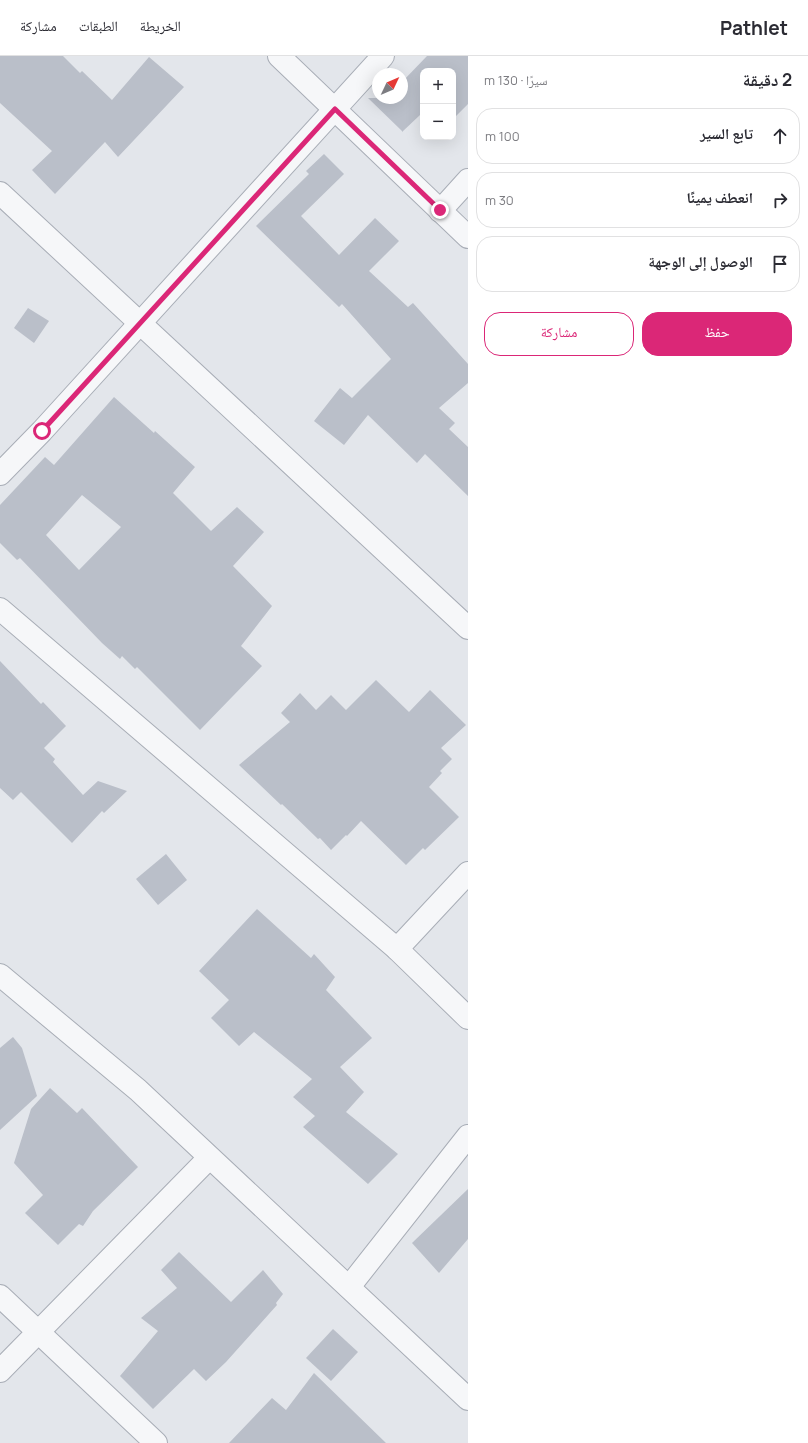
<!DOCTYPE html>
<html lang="ar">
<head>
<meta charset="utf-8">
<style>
	:root { --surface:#fff; --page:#f2f2f3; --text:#2b2b33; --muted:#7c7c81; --line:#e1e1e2; --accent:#db2777 }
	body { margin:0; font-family:Manrope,"Noto Naskh Arabic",sans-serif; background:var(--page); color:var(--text); direction:rtl }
	.controls { position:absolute; right:12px; top:12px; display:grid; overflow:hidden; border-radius:8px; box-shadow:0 4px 16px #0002 }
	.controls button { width:36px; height:36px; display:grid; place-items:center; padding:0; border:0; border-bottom:1px solid var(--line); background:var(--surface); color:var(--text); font:20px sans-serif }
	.compass { position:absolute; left:372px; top:12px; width:36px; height:36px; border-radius:50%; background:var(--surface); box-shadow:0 4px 16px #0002; rotate:46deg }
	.stop { position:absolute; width:12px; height:12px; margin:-9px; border:3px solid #db2777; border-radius:50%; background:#fff }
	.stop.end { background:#db2777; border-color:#fff; box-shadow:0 1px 4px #0008 }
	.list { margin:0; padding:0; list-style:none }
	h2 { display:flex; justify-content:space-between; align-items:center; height:52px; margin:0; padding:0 16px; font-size:17px }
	h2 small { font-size:13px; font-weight:400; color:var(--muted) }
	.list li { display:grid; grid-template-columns:26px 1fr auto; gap:12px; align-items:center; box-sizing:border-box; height:56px; margin:0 8px 8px; padding:0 8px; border:1px solid var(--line); border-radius:16px }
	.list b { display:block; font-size:15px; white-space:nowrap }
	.list em { font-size:13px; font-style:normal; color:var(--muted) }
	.actions { display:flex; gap:8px; padding:12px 16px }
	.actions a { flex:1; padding:9px 0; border:1px solid var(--accent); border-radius:16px; text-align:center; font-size:14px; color:var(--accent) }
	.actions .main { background:var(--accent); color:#fff }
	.icon { flex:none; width:22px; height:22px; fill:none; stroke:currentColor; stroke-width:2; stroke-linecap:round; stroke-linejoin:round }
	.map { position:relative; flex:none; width:468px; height:1387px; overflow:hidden; direction:ltr }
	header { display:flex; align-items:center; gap:24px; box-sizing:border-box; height:56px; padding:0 20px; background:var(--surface); border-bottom:1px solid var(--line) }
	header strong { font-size:19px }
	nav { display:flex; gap:22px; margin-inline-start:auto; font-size:14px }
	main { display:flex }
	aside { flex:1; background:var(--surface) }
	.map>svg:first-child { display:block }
</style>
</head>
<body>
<header>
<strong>Pathlet</strong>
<nav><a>الخريطة</a><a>الطبقات</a><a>مشاركة</a></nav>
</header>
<main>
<aside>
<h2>2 دقيقة<small>سيرًا · 130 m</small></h2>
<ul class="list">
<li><svg class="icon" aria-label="ahead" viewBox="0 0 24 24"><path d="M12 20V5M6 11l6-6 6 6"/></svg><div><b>تابع السير</b></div><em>100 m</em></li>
<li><svg class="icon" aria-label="right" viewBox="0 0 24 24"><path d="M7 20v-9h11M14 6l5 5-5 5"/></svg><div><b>انعطف يمينًا</b></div><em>30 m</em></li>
<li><svg class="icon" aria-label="arrive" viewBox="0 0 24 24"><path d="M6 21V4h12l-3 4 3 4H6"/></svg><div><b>الوصول إلى الوجهة</b></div></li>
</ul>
<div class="actions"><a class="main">حفظ</a><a>مشاركة</a></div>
</aside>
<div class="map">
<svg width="468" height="1387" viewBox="0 0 468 1387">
	<rect width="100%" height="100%" fill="#e3e6eb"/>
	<g fill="#babfc9" fill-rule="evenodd">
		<path d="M0,0H63L80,17L82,15L112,44L149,1L184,31L118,101L105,86L55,138L32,114L52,95L0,47Z"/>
		<path d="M427,0H468V48L453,63V15H423V62L420,59L402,76V75L368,42H402V26Z"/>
		<path d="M324,98L344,118L301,160L339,199L375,162L399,185L369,215L408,251L413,247L468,308V327L439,352L455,367L449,373L468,391V440L425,398L417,407L368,359L344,389L314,365L340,332L352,342L391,303L342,248L339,251L256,170L309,118L306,115Z"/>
		<path d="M28,252L49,265L34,287L14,272Z"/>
		<path d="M114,341L154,377L155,375L195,411L173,437L211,475L237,451L264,476L233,510L272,550L241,590L262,610L200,674L137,611L135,613L122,600L120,603L102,587L20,502L17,504L0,487V449L45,401L54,409ZM82,439L121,471L79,514L46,479Z"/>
		<path d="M0,605L41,648L43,646L66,670L44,692L55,703L53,706L83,739L98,725L127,735L104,757L102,755L72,787L21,736L13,744L0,732Z"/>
		<path d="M376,624L409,656L430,634L466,669L441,692L452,703L440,715L442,717L429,731L459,761L425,794L423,792L406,809L361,765L347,780L346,779L331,794L320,782L318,783L282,748L281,749L239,709L290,666L281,657L300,637L316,654L331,639L346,654Z"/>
		<path d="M166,798L187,824L158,849L136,823Z"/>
		<path d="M257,853L311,902L314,898L335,921L326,934L372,982L340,1011L364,1036L346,1056L398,1098L368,1128L303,1071L315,1060L293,1041L312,1023L254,976L239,990L211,962L229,944L199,915Z"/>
		<path d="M13,981L22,992L37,1040L0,1074V992Z"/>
		<path d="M50,1032L77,1057L82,1052L138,1111L93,1155L83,1170L79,1168L58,1189L25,1157L43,1139L14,1107L31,1053Z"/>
		<path d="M468,1133V1183L439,1217L412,1187Z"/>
		<path d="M179,1196L231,1246L263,1214L283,1238L276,1247L277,1249L226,1306L206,1325L194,1313L153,1353L120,1320L158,1275L141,1262L177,1232L161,1214Z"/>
		<path d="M333,1273L358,1296L331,1325L306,1302Z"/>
		<path d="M314,1317L386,1387H229L272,1342L286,1354Z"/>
	</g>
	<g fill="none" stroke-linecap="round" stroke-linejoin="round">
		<defs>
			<g id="minor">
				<path d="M279,0L468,181"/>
				<path d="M0,137L468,572"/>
				<path d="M440,155L468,124"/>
				<path d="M0,418L42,375L383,0"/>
				<path d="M0,553L397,893L468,962"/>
				<path d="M397,893L468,817"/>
				<path d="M0,919L138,1034L468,1343"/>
				<path d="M349,1231L468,1080"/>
				<path d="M0,1240L156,1387"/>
				<path d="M0,1315L209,1102"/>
			</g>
		</defs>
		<use href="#minor" stroke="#a8adb6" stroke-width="24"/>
		<use href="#minor" stroke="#f6f7f9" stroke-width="22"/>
	</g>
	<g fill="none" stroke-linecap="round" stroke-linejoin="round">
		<path stroke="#db2777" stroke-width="5" d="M42,375L335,53L440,154"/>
	</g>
</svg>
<div class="controls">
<button>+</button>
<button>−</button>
</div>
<svg class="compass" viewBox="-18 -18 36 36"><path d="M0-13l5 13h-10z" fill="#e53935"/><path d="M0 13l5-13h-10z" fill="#7c7c81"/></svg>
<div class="stop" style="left:42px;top:375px"></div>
<div class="stop end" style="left:440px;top:154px"></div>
</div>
</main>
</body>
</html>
